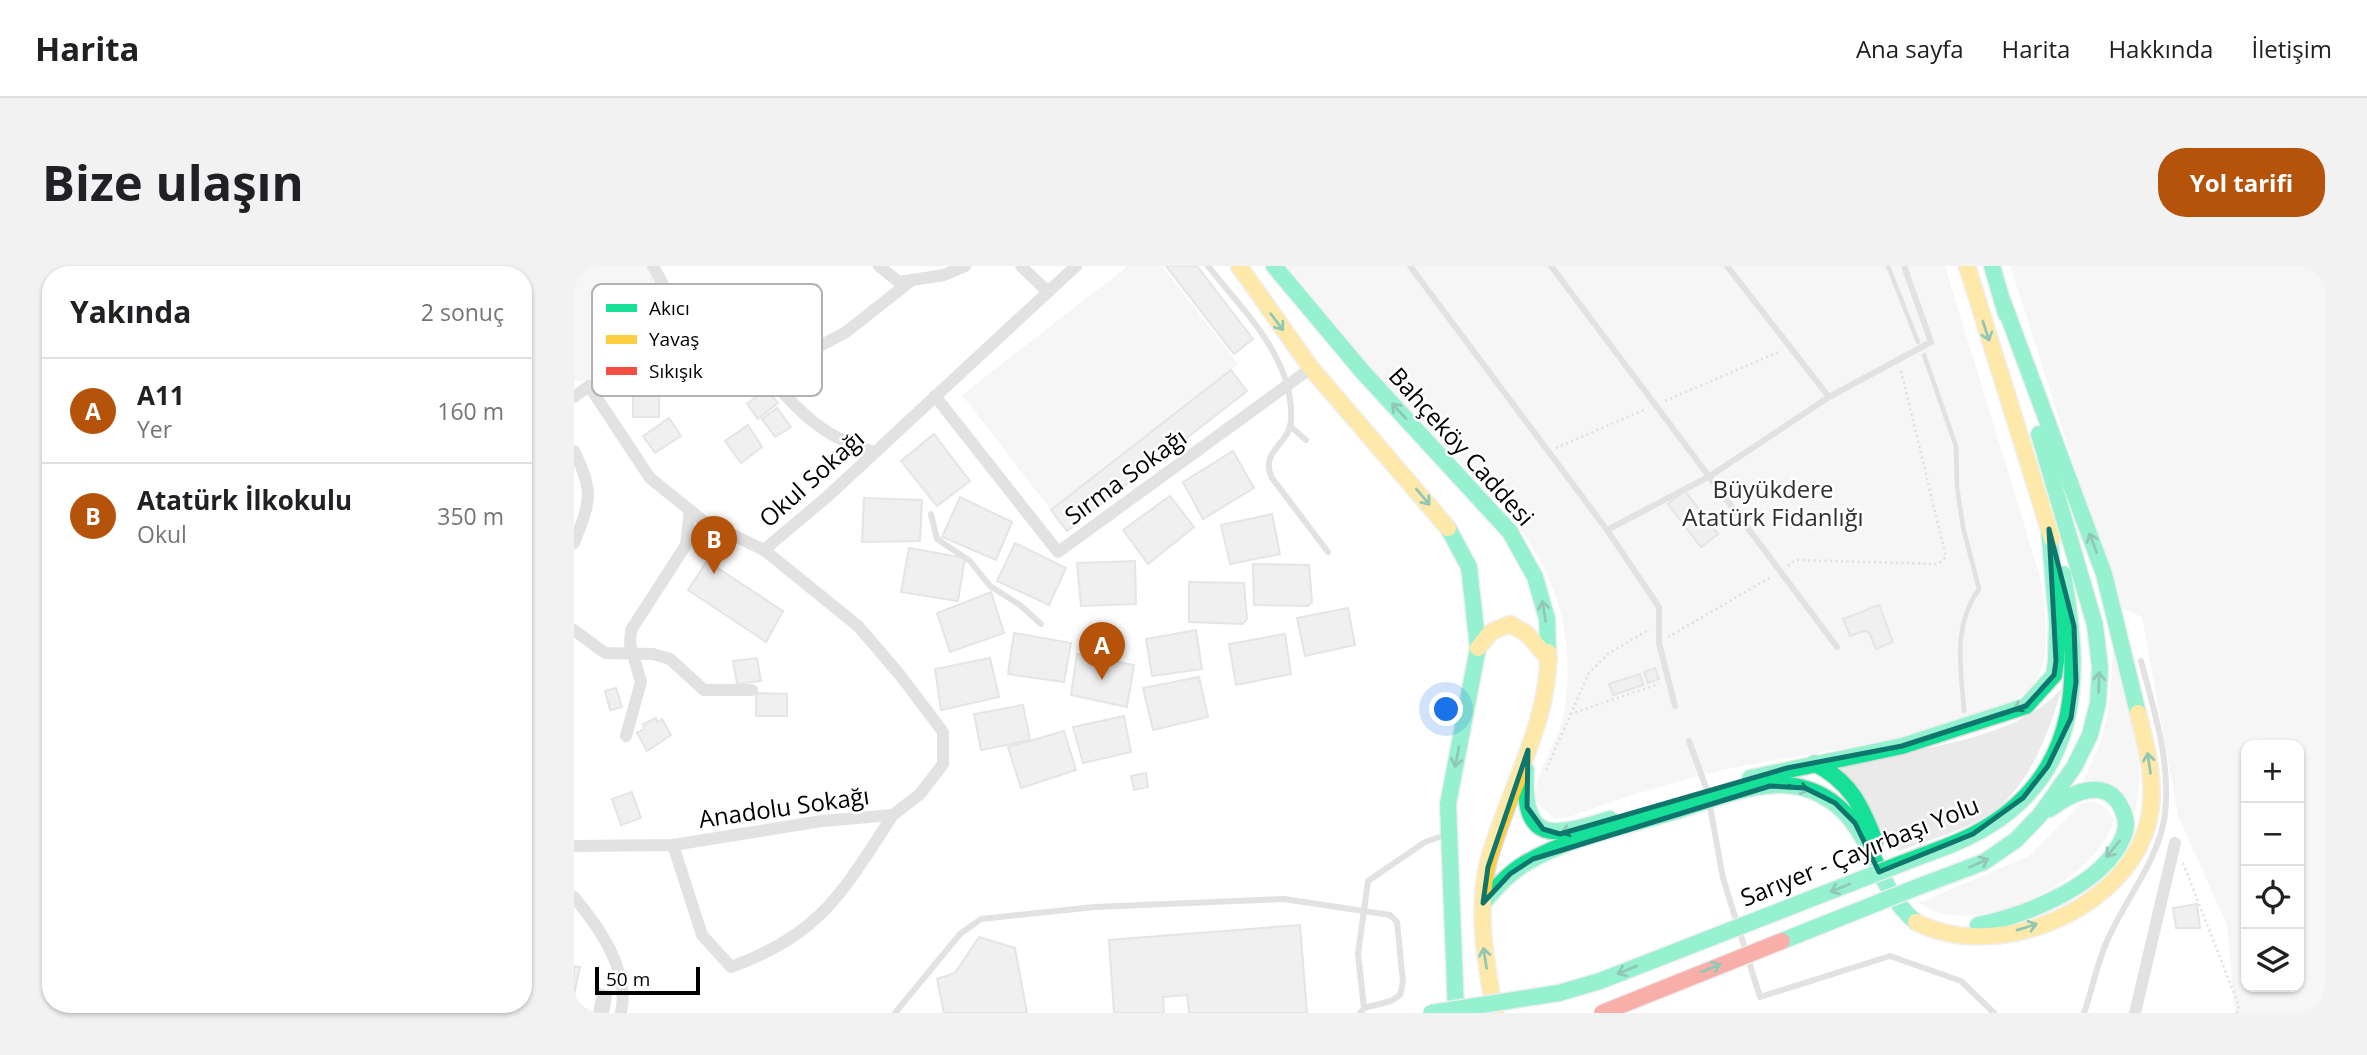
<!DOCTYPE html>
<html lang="tr">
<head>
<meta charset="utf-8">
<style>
	:root { --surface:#fff; --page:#f2f2f2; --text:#202124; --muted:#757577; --line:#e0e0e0; --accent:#b45309 }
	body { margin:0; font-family:"Open Sans",sans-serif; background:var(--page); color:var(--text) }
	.controls { position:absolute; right:21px; bottom:21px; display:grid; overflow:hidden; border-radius:14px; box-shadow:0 2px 5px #0004 }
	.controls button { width:63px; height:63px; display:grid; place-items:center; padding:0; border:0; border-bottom:2px solid var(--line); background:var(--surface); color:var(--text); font:35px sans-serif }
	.scale { position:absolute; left:21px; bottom:18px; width:105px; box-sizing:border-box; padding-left:7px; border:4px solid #000; border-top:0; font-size:19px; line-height:24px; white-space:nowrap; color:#000; -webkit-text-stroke:5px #fff; paint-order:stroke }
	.you { position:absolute; left:873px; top:444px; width:24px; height:24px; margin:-18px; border:5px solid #fff; border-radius:50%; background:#1a73e8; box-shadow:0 0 0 10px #1a73e833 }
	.badge { display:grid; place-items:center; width:46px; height:46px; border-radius:50%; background:var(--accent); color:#fff; font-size:23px; font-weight:700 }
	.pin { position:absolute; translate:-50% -58px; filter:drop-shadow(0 2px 4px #0008) }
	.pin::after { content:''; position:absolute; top:37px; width:24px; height:21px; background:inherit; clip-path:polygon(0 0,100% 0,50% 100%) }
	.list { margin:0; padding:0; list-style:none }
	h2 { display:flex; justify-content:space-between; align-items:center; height:91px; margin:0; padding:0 28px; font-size:30px }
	h2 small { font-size:23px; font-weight:400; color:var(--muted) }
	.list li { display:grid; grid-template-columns:46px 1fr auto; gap:21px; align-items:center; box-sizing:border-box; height:105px; padding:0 28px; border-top:2px solid var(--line) }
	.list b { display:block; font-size:26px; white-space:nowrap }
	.list p { margin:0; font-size:23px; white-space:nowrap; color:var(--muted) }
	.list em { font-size:23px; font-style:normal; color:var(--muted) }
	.icon { flex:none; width:38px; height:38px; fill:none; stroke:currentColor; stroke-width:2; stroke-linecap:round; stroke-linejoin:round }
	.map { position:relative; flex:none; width:1751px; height:747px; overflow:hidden; border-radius:28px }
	header { display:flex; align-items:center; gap:42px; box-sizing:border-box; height:98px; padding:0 35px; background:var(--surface); border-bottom:2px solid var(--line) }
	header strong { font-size:33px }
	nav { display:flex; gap:38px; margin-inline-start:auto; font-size:24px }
	.intro { display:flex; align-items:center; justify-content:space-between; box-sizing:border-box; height:168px; padding:0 42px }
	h1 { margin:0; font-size:49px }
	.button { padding:18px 32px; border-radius:28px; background:var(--accent); color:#fff; font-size:24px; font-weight:700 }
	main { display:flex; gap:42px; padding:0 42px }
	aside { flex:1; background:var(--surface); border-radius:28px; box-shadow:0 2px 5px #0004 }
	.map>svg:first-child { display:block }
</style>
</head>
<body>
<header>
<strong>Harita</strong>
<nav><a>Ana sayfa</a><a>Harita</a><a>Hakkında</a><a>İletişim</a></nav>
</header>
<div class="intro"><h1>Bize ulaşın</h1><a class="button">Yol tarifi</a></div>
<main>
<aside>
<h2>Yakında<small>2 sonuç</small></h2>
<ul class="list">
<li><span class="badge">A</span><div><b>A11</b><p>Yer</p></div><em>160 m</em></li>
<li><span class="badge">B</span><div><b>Atatürk İlkokulu</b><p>Okul</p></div><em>350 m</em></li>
</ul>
</aside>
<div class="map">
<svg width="1751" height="747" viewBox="0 0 1751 747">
	<rect width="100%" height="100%" fill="#fff"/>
	<g fill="#eaeaea" fill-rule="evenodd">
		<path d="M0,0H74L128,113L0,115Z"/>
		<path d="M554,0H588L664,98L477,244L388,129Z"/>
		<path d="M710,0H1371L1466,310C1471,342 1480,391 1459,419C1425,464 1212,490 1150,504C1096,516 1044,534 992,552H980L962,536C959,508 980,482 988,456C994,431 995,401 992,376C980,271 899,213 831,140C789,95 749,48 710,0Z"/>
		<path d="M1436,0H1751V747H1661L1653,659L1604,550L1568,351L1546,341ZM1672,479H1725V721H1672Z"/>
		<path d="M1539,379C1552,435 1576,493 1560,550C1555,523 1536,510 1509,515C1536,463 1536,436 1539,379Z"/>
		<path d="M1488,422C1476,463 1459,512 1425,541C1398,563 1357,573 1325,585L1300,569L1261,498C1329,485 1441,477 1488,422Z"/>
		<path d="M1516,535C1529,537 1534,543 1540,554C1524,615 1398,677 1345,637L1455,590L1507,538Z"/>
	</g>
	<path fill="#bcbcbc" d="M24,722L39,725L35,747H19Z"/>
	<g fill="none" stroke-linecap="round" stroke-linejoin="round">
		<g stroke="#bcbcbc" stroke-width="4.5">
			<path d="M1314,0L1344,76"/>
			<path d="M1350,89L1382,180L1383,221L1389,261L1405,323C1378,361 1387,401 1390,445"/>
		</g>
	</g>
	<g fill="#ddd" stroke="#c5c5c5" stroke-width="2">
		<path d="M592,0H623L679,73L660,88Z"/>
		<path d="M657,104L673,125L493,265L477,244Z"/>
		<path d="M192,123L204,137L184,153L173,138Z"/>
		<path d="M59,125L85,126V151H59Z"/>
		<path d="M203,142L217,161L201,171L188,153Z"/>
		<path d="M95,152L107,170L81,187L69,170Z"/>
		<path d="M174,159L188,181L167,197L151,175Z"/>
		<path d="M360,168L396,215L363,240L327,195Z"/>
		<path d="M659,185L680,222L629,253L609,216Z"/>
		<path d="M1111,225L1144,268L1127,281L1094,238Z"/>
		<path d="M596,230L620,261L574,298L549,264Z"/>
		<path d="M386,231L438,256L422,294L368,271Z"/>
		<path d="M290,232L348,234L346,275L288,276Z"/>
		<path d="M698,248L706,288L656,298L647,259Z"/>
		<path d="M441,277L492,302L475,339L423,315Z"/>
		<path d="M335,282L391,292L384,335L327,326Z"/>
		<path d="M133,295L209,345L192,376L114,324Z"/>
		<path d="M561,295L562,338L507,340L503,297Z"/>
		<path d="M679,298L735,299L738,336L734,340L680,339Z"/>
		<path d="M615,316L670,317L673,353L669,358L615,356Z"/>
		<path d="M417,326L430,367L376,386L363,347Z"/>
		<path d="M1305,339L1319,376L1302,383L1295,366L1290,365L1276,370L1269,353Z"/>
		<path d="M774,342L781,379L731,390L723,352Z"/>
		<path d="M622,364L628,403L578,410L572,373Z"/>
		<path d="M440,367L497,377L490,416L434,408Z"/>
		<path d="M711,368L717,408L662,419L655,378Z"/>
		<path d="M503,388L560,399L553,441L497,429Z"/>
		<path d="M183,392L187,415L163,418L159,395Z"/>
		<path d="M416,392L425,431L367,444L361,403Z"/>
		<path d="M1081,402L1085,413L1074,417L1070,406Z"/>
		<path d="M1066,408L1069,419L1039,429L1035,418Z"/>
		<path d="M625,411L634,451L579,464L569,422Z"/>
		<path d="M42,422L48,441L36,444L31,425Z"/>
		<path d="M182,427L213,428V450H182Z"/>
		<path d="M449,439L456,474L407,484L400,448Z"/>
		<path d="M550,450L557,486L509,497L499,461Z"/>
		<path d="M82,452L83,456L88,453L97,469L73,485L63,467L70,463L69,458Z"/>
		<path d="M490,465L502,504L447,522L434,481Z"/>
		<path d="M572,507L574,521L560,524L557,510Z"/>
		<path d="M58,526L67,552L47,559L38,533Z"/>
		<path d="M1623,638L1626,662H1602L1599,642Z"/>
		<path d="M726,659L733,747H615L613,729L589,731L590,747H540L535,674Z"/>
		<path d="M405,671L441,682L453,747H370L363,713L381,707Z"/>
		<path d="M0,700L6,701L0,729Z"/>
	</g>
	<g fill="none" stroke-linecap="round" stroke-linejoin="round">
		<defs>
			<g id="fast">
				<path d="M700,0L788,105L936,266L961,311L973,353L974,386"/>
				<path d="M1418,0L1432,48"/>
				<path d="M1429,36L1530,308L1564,447"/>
				<path d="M874,262L895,301L904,382L874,538L882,747"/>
				<path d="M1240,497C1276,515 1287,539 1301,575"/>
				<path d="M952,504C948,581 980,570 1036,553"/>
				<path d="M1176,512L1328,480L1452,440L1480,409L1482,395L1483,356L1475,263"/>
				<path d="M1329,597C1357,586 1387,577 1413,561C1509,503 1507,405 1489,308"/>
				<path d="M1341,622L1410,596L1442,574L1466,549L1500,501L1516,469L1524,437L1526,402L1521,359L1465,168"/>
				<path d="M909,637C922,622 935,607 952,597C996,571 1050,561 1099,546C1132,536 1166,521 1202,519C1222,518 1241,524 1257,535C1300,565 1302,624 1342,656"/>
				<path d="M1404,659C1452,649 1531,619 1550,569C1553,561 1552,551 1548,543C1533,509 1497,527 1476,543"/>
			</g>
			<g id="slow">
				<path d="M665,0L737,102L874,262"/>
				<path d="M1393,0L1478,273"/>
				<path d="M904,382L917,366L936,358L953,368L975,393"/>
				<path d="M1342,656C1421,697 1550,646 1574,557C1583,520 1573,482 1564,447"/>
				<path d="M921,747C912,698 902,647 914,597C931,531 977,454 974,386"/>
			</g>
		</defs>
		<use href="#fast" stroke="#dbdbdb" stroke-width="19"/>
		<use href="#slow" stroke="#dbdbdb" stroke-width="19"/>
		<g stroke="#b8b8b8" stroke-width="2.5" stroke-dasharray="2 3.5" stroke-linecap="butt">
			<path d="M1091,135L1207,85"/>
			<path d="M982,182L1072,143"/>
			<path d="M1214,300L1222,294L1364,298L1372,291L1327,105"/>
			<path d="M1094,371L1197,311"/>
			<path d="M996,448L1085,418"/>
			<path d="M972,504L1015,407L1034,388L1076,363"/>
			<path d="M1609,597L1665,740L1663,747"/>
		</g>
		<g stroke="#bebebe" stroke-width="6">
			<path d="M634,0C669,45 720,91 717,154C716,179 685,184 698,212L754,286"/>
			<path d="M836,0L1033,264L1136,210L1255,131L1357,76L1330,0"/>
			<path d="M977,0L1263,381"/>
			<path d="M1153,0L1255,131"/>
			<path d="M716,160L732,174"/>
			<path d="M357,248L363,273L396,295L416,320L446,339L467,358"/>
			<path d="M1033,264L1085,341V377L1101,440"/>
			<path d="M1115,475L1133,524L1149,612L1186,731L1316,690L1387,715L1420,747"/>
			<path d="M321,747L386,668L407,653L521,641L710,633L816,649L823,656L829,716L826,729L817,735L790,742"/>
			<path d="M786,747L790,742L784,688L794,615L851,576L871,569"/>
			<path d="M1510,747C1518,724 1523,698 1533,675C1551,633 1585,595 1591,548C1597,496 1580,444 1567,395"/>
		</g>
		<g stroke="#bebebe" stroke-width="12">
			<path d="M79,0L142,116"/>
			<path d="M305,0L325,16L338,14"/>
			<path d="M447,0L474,26"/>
			<path d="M193,109C227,147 250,173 301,186"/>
			<path d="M15,120L76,212L128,254L190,284"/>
			<path d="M361,130L484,286L737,102"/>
			<path d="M0,131L15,120L50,117L179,116L272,66L338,14L370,9L391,0"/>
			<path d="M0,185C21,226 16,236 0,277"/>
			<path d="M0,364L31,387L79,388L96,393L130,424H178"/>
			<path d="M52,470L67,416L56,378L57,364L112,279L116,244"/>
			<path d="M99,579L128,669L157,701C248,668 269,625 319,549"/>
			<path d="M2,580L99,579L248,555L319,549L346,528L369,498V466L326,409L284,360L190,284L254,230L502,0"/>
			<path d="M0,631C26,662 56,705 47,747"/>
			<path d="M1561,747L1601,577"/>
		</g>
		<use href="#fast" stroke="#16e098" stroke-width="16"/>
		<use href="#slow" stroke="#ffcf43" stroke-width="16"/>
		<defs>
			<g id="fast-bridge">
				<path d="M1208,675L1341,622"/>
				<path d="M857,747L985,727L1026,715L1329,597"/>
			</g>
			<path id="jam-bridge" d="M1028,747L1208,675"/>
		</defs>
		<use href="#fast-bridge" stroke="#dbdbdb" stroke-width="19" stroke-linecap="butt"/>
		<use href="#jam-bridge" stroke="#dbdbdb" stroke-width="19" stroke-linecap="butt"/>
		<use href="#fast-bridge" stroke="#16e098" stroke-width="16"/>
		<use href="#jam-bridge" stroke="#f24e42" stroke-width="16"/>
	</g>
	<defs><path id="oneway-shaft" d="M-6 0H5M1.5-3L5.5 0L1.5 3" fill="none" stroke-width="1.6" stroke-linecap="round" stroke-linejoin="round" transform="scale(1.75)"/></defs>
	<g stroke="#0d865b">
		<use href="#oneway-shaft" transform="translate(703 56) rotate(53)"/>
		<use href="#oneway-shaft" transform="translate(1412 65) rotate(72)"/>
		<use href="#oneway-shaft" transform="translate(825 145) rotate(-133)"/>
		<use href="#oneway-shaft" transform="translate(849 231) rotate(50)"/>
		<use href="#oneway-shaft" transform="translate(1519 277) rotate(-111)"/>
		<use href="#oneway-shaft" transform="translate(970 345) rotate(-99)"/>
		<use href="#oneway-shaft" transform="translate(1525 416) rotate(-88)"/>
		<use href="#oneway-shaft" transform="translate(1449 439) rotate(151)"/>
		<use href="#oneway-shaft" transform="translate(883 491) rotate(101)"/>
		<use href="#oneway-shaft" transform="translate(1575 497) rotate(-98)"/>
		<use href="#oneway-shaft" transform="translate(1225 522) rotate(14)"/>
		<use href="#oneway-shaft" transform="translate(997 564) rotate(163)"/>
		<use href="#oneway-shaft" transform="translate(1539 583) rotate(130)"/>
		<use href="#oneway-shaft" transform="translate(1405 597) rotate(-24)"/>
		<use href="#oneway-shaft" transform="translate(1266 622) rotate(158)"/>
		<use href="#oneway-shaft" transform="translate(1453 661) rotate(-17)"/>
		<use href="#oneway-shaft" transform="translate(911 692) rotate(-99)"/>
		<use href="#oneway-shaft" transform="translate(1137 702) rotate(-22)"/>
		<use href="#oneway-shaft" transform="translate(1053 704) rotate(158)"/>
	</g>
	<path d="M0 0H1751V747H0ZM1475,263L1500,360L1502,416L1497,452L1474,500L1449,532L1399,568L1305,606L1281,557L1261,537L1231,522L1196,520L959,593L936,608L909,637L914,601L954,484L953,541L969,563L986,568L1213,502L1328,480L1452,440L1480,409L1482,395Z" fill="#fff" fill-opacity=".55" fill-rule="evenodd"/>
	<path fill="none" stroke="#0f766e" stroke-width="5" stroke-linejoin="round" d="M1475,263L1500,360L1502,416L1497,452L1474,500L1449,532L1399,568L1305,606L1281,557L1261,537L1231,522L1196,520L959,593L936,608L909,637L914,601L954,484L953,541L969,563L986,568L1213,502L1328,480L1452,440L1480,409L1482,395Z"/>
	<g text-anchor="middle" stroke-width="5" stroke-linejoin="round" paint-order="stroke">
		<g font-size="24" fill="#000" stroke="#fff">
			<text transform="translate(887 181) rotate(48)" y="8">Bahçeköy Caddesi</text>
			<text transform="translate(552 211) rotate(-36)" y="8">Sırma Sokağı</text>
			<text transform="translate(238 213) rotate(-42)" y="8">Okul Sokağı</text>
			<text transform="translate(210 542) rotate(-8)" y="8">Anadolu Sokağı</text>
			<text transform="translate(1286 586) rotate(-22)" y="8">Sarıyer - Çayırbaşı Yolu</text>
		</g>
		<g font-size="24" fill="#303030" stroke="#fff">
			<text x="1199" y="232">Büyükdere<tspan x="1199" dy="28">Atatürk Fidanlığı</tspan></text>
		</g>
	</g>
	<rect x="18" y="18" width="230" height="112" rx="10" fill="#fff" stroke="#b2b2b2" stroke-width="2"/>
	<rect x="32" y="38" width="31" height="8" fill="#16e098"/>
	<rect x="32" y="69" width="31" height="9" fill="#ffcf43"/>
	<rect x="32" y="101" width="31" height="8" fill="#f24e42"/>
	<g font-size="19" fill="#000">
		<text x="75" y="49">Akıcı</text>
		<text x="75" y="80">Yavaş</text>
		<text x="75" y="112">Sıkışık</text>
	</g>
</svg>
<div class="controls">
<button>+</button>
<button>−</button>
<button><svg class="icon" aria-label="locate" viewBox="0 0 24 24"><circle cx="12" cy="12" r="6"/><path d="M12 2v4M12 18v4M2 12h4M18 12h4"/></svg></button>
<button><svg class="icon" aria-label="layers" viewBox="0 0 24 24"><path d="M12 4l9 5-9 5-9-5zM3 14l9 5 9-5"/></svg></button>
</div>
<div class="scale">50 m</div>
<div class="you"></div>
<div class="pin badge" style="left:528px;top:414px">A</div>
<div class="pin badge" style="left:140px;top:308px">B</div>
</div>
</main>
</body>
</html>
